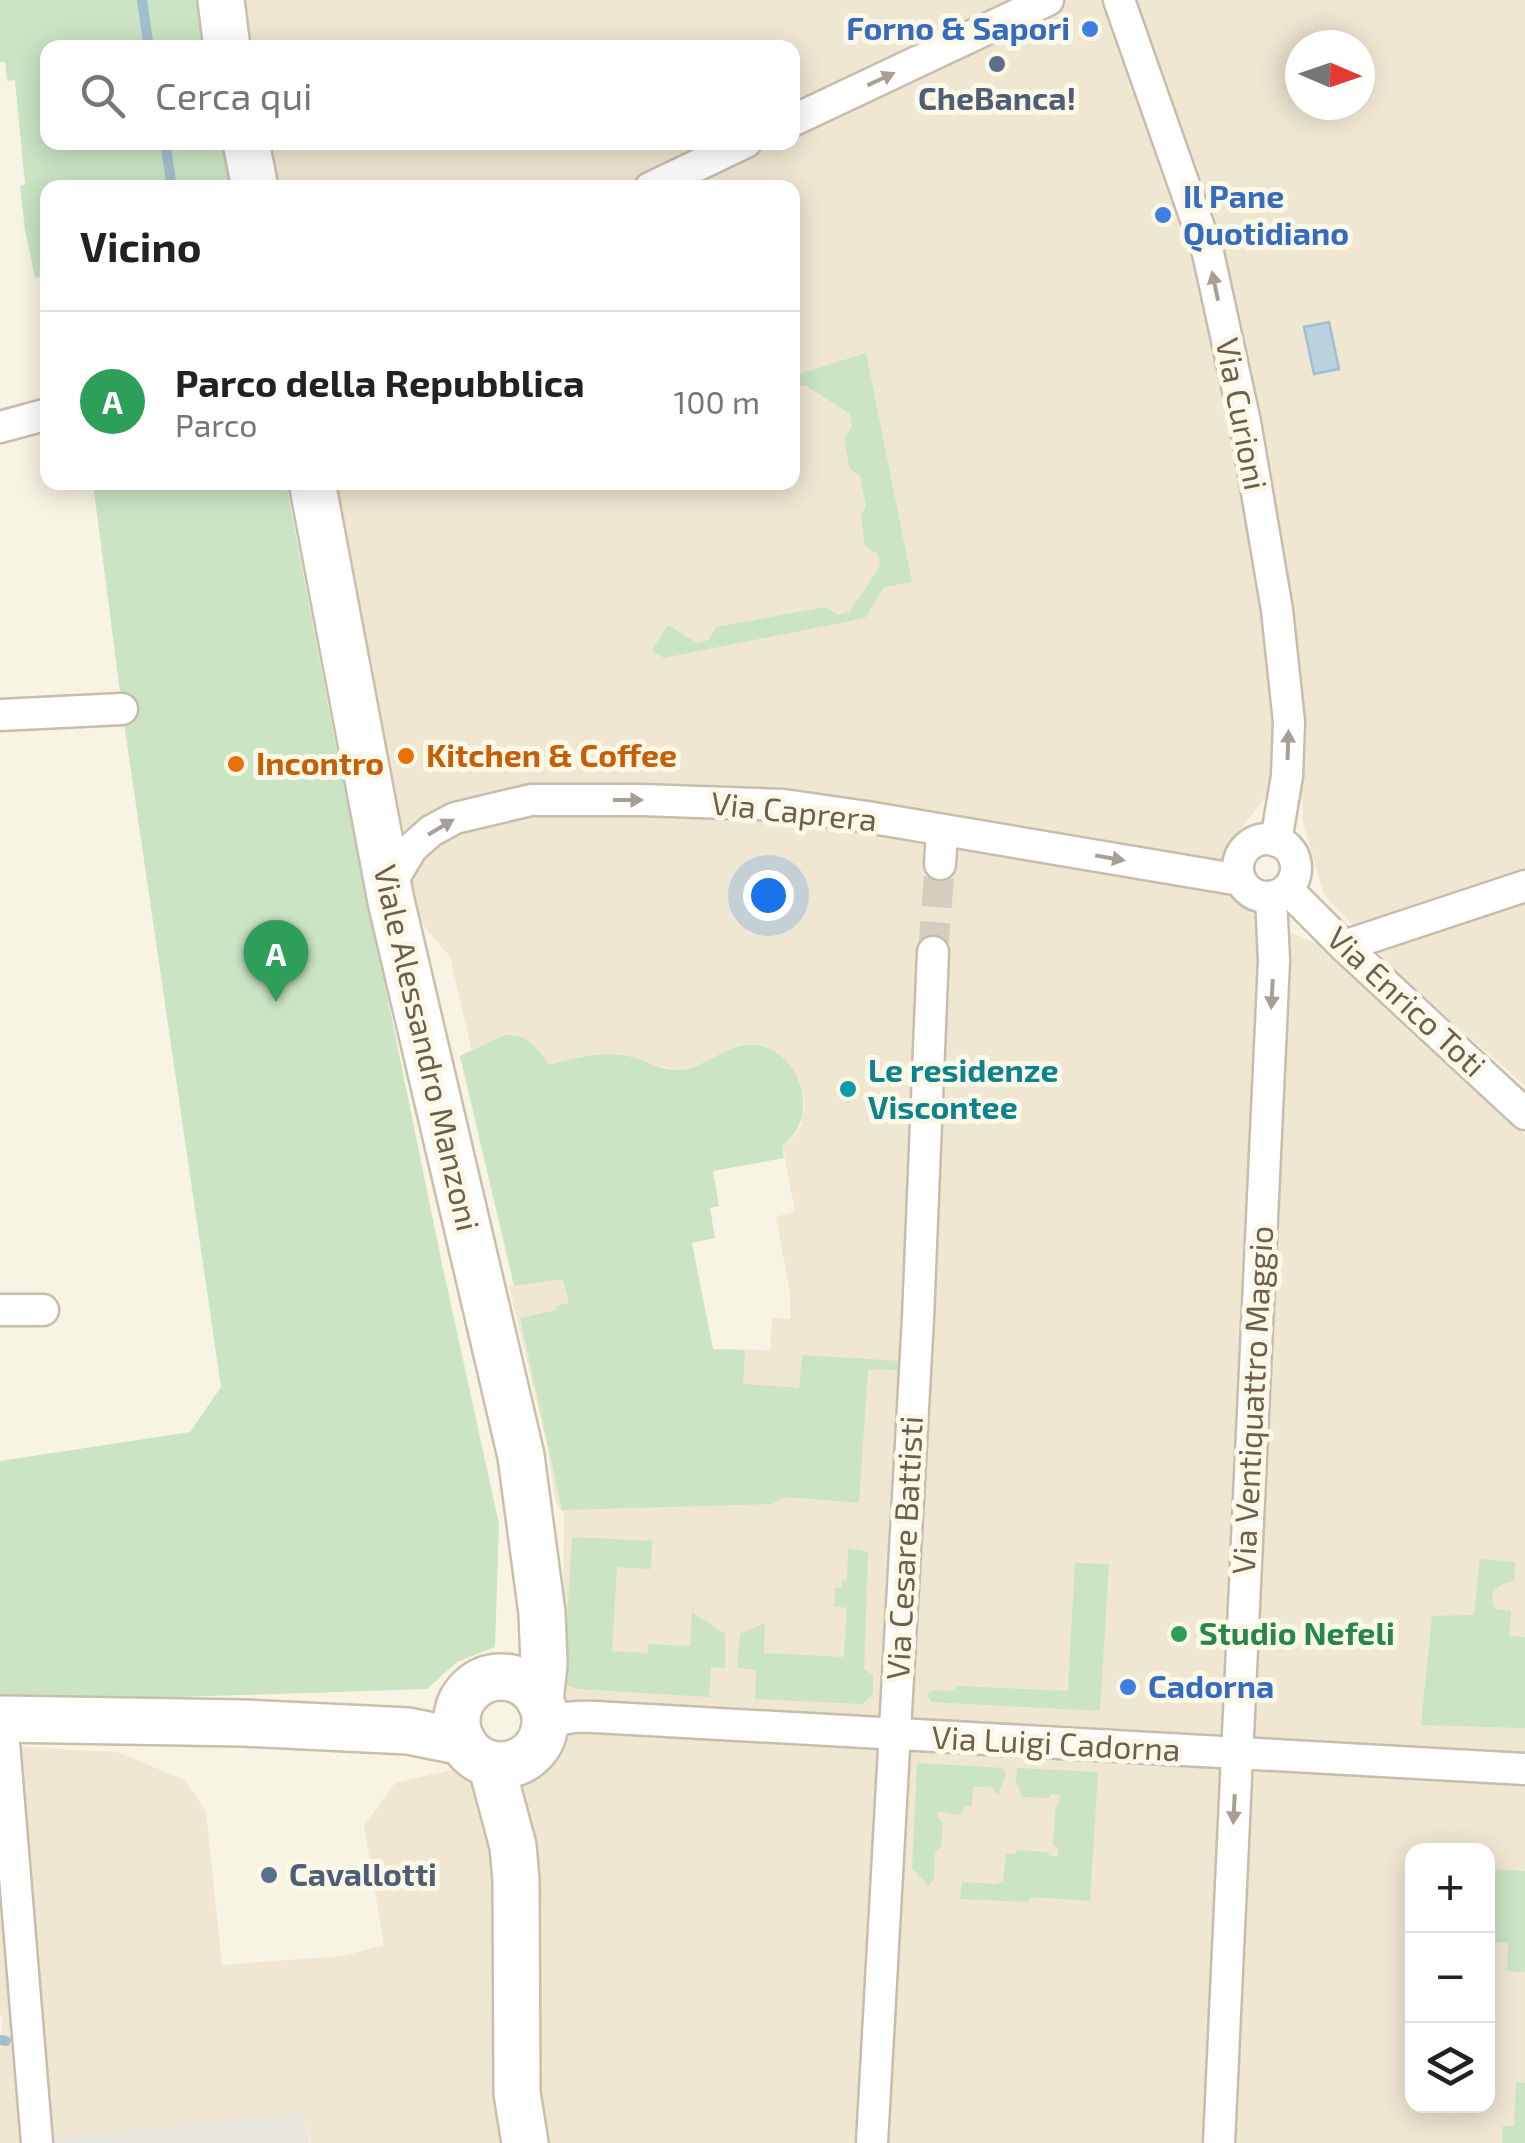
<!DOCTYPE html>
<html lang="it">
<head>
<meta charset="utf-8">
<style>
	:root { --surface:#fff; --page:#f6f6f6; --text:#222; --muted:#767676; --line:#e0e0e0; --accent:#111827 }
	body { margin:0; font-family:"Exo 2",sans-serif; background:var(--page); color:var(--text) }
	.controls { position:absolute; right:30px; bottom:30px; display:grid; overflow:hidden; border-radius:20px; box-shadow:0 5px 25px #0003 }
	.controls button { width:90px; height:90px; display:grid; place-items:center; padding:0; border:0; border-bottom:2px solid var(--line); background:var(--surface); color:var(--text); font:50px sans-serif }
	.compass { position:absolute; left:1285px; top:30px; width:90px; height:90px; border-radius:50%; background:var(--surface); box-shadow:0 5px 25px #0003; rotate:92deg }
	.you { position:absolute; left:768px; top:895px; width:35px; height:35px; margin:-25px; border:8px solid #fff; border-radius:50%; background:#1a73e8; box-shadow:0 0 0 15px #1a73e833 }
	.badge { display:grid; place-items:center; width:65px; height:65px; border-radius:50%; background:var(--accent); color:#fff; font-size:32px; font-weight:700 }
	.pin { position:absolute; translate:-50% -82px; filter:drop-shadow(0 2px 5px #0008) }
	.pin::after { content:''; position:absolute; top:52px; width:35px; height:30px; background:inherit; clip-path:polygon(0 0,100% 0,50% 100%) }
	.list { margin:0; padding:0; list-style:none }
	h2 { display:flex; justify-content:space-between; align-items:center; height:130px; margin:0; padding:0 40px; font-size:42px }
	h2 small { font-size:32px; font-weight:400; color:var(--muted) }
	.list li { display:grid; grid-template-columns:65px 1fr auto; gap:30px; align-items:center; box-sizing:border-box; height:180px; padding:0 40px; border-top:2px solid var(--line) }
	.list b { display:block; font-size:38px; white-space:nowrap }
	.list p { margin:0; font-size:32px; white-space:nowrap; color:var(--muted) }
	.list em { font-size:32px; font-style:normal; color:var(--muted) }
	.icon { flex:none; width:55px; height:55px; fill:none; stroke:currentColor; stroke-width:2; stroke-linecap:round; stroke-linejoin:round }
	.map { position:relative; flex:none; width:1525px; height:2143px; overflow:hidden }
	.search { position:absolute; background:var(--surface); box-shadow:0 5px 25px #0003; left:40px; top:40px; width:760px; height:110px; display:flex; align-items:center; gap:25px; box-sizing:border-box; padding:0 35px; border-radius:20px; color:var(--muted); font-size:38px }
	.panel { position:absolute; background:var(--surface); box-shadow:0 5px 25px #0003; left:40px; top:180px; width:760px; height:310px; border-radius:20px }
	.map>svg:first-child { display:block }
</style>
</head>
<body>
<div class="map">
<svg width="1525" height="2143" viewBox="0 0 1525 2143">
	<rect width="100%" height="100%" fill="#f8f4e3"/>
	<g fill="#efe7d2" fill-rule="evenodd">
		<path d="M243,0H1102L1170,170L1238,414L1283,735L1272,788L1230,843L1238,901L1258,920L1322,945L1454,1072L1525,1135V2143H311L301,2113L29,2143H0V2045L3,2016L0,2015V1746L117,1752L185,1780L206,1812L222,1965L343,1956L384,1945L364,1826L395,1783L557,1745L562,1670L564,1515L556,1503L546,1441L509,1286L695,1260L713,1349L770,1350L772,1318L790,1319V1292L776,1217L795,1211L782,1144L794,1136L801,1126L804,1108L803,1092L798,1077L786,1060L730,1051L709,1063L678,1070L658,1066L629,1056L549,1066L532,1043L513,1035H505L472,1051L450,957L405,903L320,483L792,482V188L270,187L263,143L792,142V48L247,47ZM1412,1850H1488V2106H1412Z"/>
		<path d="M1125,0H1525V1086L1404,979L1324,895L1303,822L1288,575L1214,249ZM1300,45H1360V105H1300Z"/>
	</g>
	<path fill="#e8e5dd" d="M301,2113L310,2143H29V2140Z"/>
	<g fill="#cae4c4">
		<path d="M0,0H199L205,47L48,48V142L222,143L230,187L48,188L47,275L35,278L25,230L20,186L25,184L15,80L7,81L5,62H0Z"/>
		<path d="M866,353L912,582L884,587L865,618L664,658L652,650L668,625L697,643L709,640L716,627L825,607L838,615L850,611L880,567L878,554L865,546L861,516L866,506L860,476L850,469L844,439L852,426L850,414L805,385L793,387V376Z"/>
		<path d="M93,483H286L335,741L442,1264L499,1524L495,1647L457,1662L427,1689L0,1703V1461L190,1432L221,1387L124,723Z"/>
		<path d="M505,1035C528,1034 537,1048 549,1065C576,1058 604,1050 632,1057C647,1061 661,1070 676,1070C703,1070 724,1046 749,1045C778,1043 802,1072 803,1099C804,1120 799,1132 782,1145L784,1158L713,1171L719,1206L710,1208L715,1238L692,1243L713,1349L745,1350L743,1384L799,1388L802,1355L901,1361V1370L868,1369L859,1503L786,1497L772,1504L562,1510L520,1318L556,1310V1306L569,1303L563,1279L514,1286L460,1056Z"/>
		<path d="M572,1537L652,1541L651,1569L617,1567L612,1651L647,1653L649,1644L690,1646L692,1612L725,1634V1668L711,1667L709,1697L578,1689L567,1685L564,1673Z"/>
		<path d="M848,1548L868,1552L864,1669L873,1675V1694L862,1704L755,1699L756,1670L737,1668L740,1634L765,1623L764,1653L844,1657L847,1608L834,1606L835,1588H841L842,1581L847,1580Z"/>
		<path d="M1480,1559L1515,1562L1514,1581C1497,1584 1487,1592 1495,1609L1511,1611L1509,1636L1525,1637V1728L1421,1725L1432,1616L1474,1615Z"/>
		<path d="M1075,1563L1109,1564L1100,1711L931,1702L927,1694L933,1690L955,1691L956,1686L1068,1691Z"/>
		<path d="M917,1763L1003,1768L1006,1774L998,1795L990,1787H973L972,1806H964L963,1811L959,1815L938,1811V1818L943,1823L941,1847L935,1852L934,1878L929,1886L912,1868Z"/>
		<path d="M1017,1768L1098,1772L1090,1901L1032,1897L1027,1902L960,1899L962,1882L996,1884L1003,1881L1006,1854H1014L1018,1850L1047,1852L1050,1856H1058V1849L1053,1845L1056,1805L1059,1803L1060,1795L1052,1794L1048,1798L1022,1797L1016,1781Z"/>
		<path d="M1488,1869L1525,1871V1972L1507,1971L1508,1943L1488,1941Z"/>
		<path d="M1516,2082L1525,2083V2143H1502L1503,2126H1514Z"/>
	</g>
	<path fill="#bad2df" stroke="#a2bfcf" stroke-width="2.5" d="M1329,322L1339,369L1314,374L1304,327Z"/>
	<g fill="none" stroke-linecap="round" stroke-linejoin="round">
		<g stroke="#a2bfcf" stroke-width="10">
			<path d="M142,0L149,48"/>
			<path d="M165,142L172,188"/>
			<path d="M0,2040L6,2041"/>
		</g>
		<path stroke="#d5cebe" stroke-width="30" stroke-dasharray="30 15" stroke-linecap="butt" d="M933,952L940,864"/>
		<defs>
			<g id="street">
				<path d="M1119,0L1208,253L1245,422L1277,610L1289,722L1287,776L1276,841"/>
				<path d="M792,121L1048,0"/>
				<path d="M650,188L746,142"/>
				<path d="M0,427L48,414"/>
				<path d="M0,715L122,709"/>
				<circle cx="1267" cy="868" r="29"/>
				<path d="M940,864L942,831"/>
				<path d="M1287,889L1344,946L1525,1114"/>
				<path d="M392,893L395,876L412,848L431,831L455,818L531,800H641L784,805L867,817L1240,880"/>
				<path d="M1344,946L1525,886"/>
				<path d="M0,1310H43"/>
				<path d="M2,1719L37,2143"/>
				<path d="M543,1735C553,1716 575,1716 595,1717L1525,1769"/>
				<path d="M872,2143L918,1318L933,952"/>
				<path d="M1219,2143L1274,961L1271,897"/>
			</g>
			<g id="secondary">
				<path d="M221,0L227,48"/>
				<path d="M246,142L255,188"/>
				<path d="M312,482L391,901L521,1456L542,1613L544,1664L540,1701"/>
				<circle cx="501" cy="1721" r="44"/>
				<path d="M0,1719L243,1723L367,1729L408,1731L463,1742"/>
				<path d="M491,1764L513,1846L516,1880L517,2093L525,2143"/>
			</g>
		</defs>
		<use href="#street" stroke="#c7bdac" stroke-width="35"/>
		<use href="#secondary" stroke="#cabfaa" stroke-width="50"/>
		<use href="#street" stroke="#fff" stroke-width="30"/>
		<use href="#secondary" stroke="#fff" stroke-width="45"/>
	</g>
	<defs><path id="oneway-solid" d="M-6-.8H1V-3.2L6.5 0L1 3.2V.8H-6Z" transform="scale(2.5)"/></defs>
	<g fill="#a79e94">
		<use href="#oneway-solid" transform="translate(881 79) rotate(-25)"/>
		<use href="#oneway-solid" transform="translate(1215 286) rotate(-102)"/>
		<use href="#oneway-solid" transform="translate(1288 745) rotate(-88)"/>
		<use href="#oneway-solid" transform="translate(628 800)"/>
		<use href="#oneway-solid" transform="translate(441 827) rotate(-31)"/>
		<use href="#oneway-solid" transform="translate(1110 858) rotate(10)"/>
		<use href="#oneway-solid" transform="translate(1272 994) rotate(93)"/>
		<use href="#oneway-solid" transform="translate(1234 1809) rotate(93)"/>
	</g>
	<g fill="#3f7fe0" stroke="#fcf8e8" stroke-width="4">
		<circle cx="1090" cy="29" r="10"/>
		<circle cx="1163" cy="215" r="10"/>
		<circle cx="1128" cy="1687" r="10"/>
	</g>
	<g fill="#5c6f8a" stroke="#fcf8e8" stroke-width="4">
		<circle cx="997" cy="64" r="10"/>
		<circle cx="269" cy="1875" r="10"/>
	</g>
	<g fill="#e8710a" stroke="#fcf8e8" stroke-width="4">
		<circle cx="406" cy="756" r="10"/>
		<circle cx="236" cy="764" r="10"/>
	</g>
	<circle fill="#0f9aa8" stroke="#fcf8e8" stroke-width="4" cx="848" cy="1089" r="10"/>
	<circle fill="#2e9e5b" stroke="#fcf8e8" stroke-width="4" cx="1179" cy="1634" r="10"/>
	<g text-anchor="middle" stroke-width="10" stroke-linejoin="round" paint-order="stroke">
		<g font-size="32" font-weight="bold" fill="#366cbe" stroke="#fcf8e8" text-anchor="start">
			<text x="1070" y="40" text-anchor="end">Forno &amp; Sapori</text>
			<text x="1183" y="208">Il Pane<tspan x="1183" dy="37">Quotidiano</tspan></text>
			<text x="1148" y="1698">Cadorna</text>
		</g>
		<g font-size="32" font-weight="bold" fill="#4e5e75" stroke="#fcf8e8">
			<text x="997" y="110">CheBanca!</text>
			<text x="289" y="1886" text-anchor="start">Cavallotti</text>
		</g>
		<g font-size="32" fill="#6d5e4d" stroke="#fcf8e8">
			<text transform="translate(1241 414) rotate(79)" y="11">Via Curioni</text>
			<text transform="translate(794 812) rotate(6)" y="11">Via Caprera</text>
			<text transform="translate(1406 1002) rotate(43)" y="11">Via Enrico Toti</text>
			<text transform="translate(426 1048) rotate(77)" y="11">Viale Alessandro Manzoni</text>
			<text transform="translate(1253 1400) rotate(-87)" y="11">Via Ventiquattro Maggio</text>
			<text transform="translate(905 1548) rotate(-87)" y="11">Via Cesare Battisti</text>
			<text transform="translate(1056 1744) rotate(3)" y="11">Via Luigi Cadorna</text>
		</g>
		<g font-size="32" font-weight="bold" fill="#c56008" stroke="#fcf8e8" text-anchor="start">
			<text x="426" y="767">Kitchen &amp; Coffee</text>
			<text x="256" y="775">Incontro</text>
		</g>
		<g font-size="32" font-weight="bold" fill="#0d838f" stroke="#fcf8e8" text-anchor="start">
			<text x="868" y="1082">Le residenze<tspan x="868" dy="37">Viscontee</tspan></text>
		</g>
		<g font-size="32" font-weight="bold" fill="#27864d" stroke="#fcf8e8" text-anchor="start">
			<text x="1199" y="1645">Studio Nefeli</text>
		</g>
	</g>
</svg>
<div class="controls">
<button>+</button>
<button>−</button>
<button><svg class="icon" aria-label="layers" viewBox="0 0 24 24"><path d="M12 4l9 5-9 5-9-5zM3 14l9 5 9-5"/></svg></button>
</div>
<svg class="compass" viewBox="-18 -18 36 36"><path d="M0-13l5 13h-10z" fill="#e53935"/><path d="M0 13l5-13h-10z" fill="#767676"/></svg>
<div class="you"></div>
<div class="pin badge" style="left:276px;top:1002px;background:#2e9e5b">A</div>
<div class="search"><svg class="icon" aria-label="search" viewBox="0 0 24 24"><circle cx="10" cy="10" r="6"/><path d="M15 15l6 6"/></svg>Cerca qui</div>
<section class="panel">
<h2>Vicino<small></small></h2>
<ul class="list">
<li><span class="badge" style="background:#2e9e5b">A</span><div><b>Parco della Repubblica</b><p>Parco</p></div><em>100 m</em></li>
</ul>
</section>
</div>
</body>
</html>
